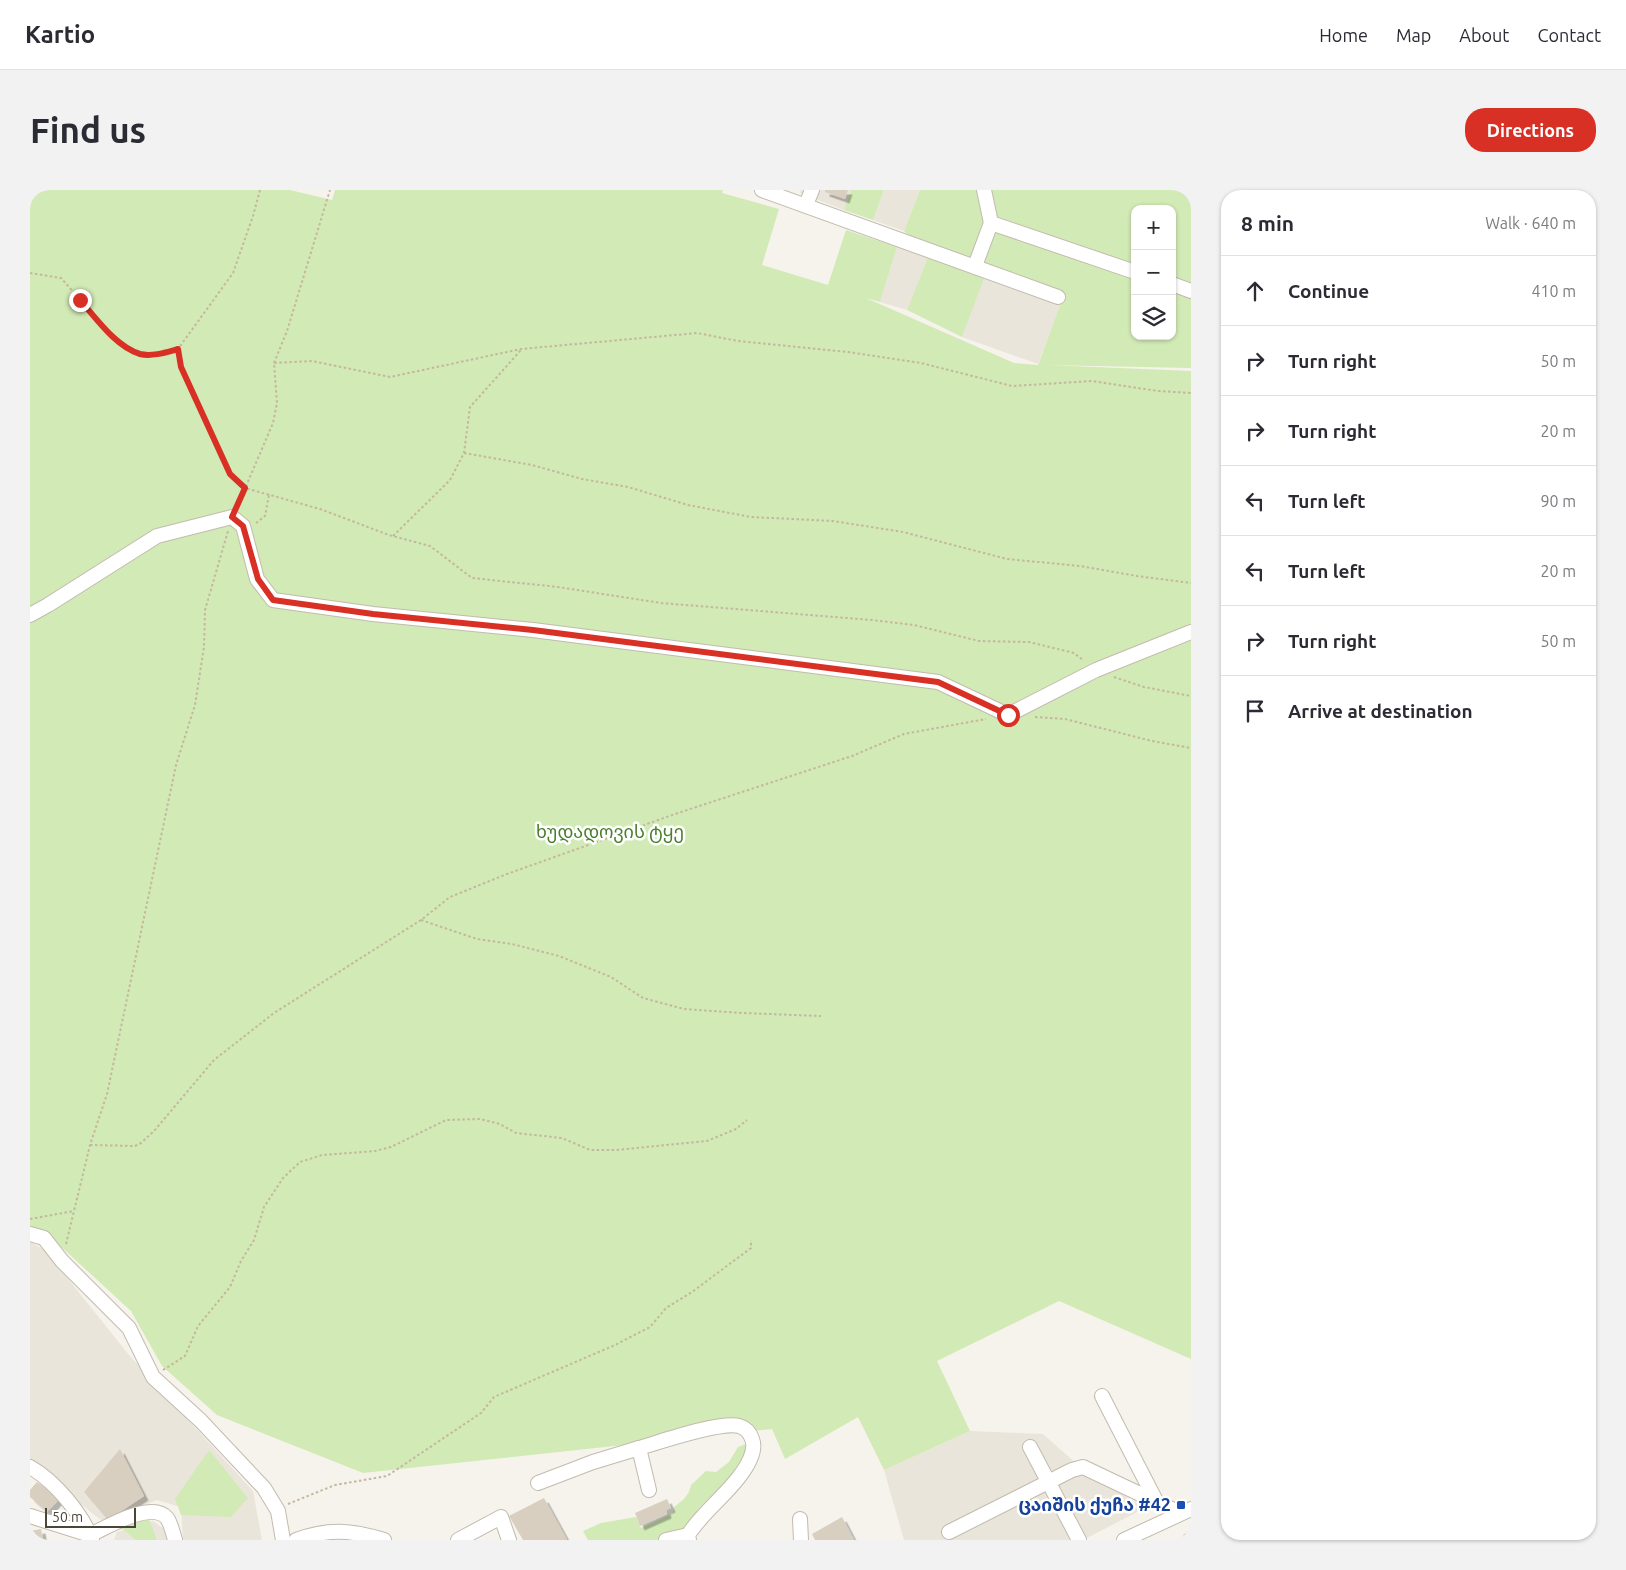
<!DOCTYPE html>
<html lang="en">
<head>
<meta charset="utf-8">
<style>
	:root { --surface:#fff; --page:#f2f2f3; --text:#2b2b33; --muted:#7c7c81; --line:#e1e1e2; --accent:#d93025 }
	body { margin:0; font-family:Ubuntu,"Noto Sans Georgian",sans-serif; background:var(--page); color:var(--text) }
	.controls { position:absolute; right:15px; top:15px; display:grid; overflow:hidden; border-radius:10px; box-shadow:0 1px 4px #0004 }
	.controls button { width:45px; height:45px; display:grid; place-items:center; padding:0; border:0; border-bottom:1px solid var(--line); background:var(--surface); color:var(--text); font:25px sans-serif }
	.scale { position:absolute; left:15px; bottom:12px; width:91px; box-sizing:border-box; padding-left:5px; border:2px solid #4b4439; border-top:0; font-size:14px; line-height:18px; white-space:nowrap; color:#4b4439; -webkit-text-stroke:4px #fff; paint-order:stroke }
	.stop { position:absolute; width:15px; height:15px; margin:-11px; border:4px solid #d93025; border-radius:50%; background:#fff }
	.stop.end { background:#d93025; border-color:#fff; box-shadow:0 1px 5px #0008 }
	.list { margin:0; padding:0; list-style:none }
	h2 { display:flex; justify-content:space-between; align-items:center; height:65px; margin:0; padding:0 20px; font-size:21px }
	h2 small { font-size:16px; font-weight:400; color:var(--muted) }
	.list li { display:grid; grid-template-columns:32px 1fr auto; gap:15px; align-items:center; box-sizing:border-box; height:70px; padding:0 20px; border-top:1px solid var(--line) }
	.list b { display:block; font-size:19px; white-space:nowrap }
	.list em { font-size:16px; font-style:normal; color:var(--muted) }
	.icon { flex:none; width:28px; height:28px; fill:none; stroke:currentColor; stroke-width:2; stroke-linecap:round; stroke-linejoin:round }
	.map { position:relative; flex:none; width:1161px; height:1350px; overflow:hidden; border-radius:20px }
	header { display:flex; align-items:center; gap:30px; box-sizing:border-box; height:70px; padding:0 25px; background:var(--surface); border-bottom:1px solid var(--line) }
	header strong { font-size:24px }
	nav { display:flex; gap:28px; margin-inline-start:auto; font-size:18px }
	.intro { display:flex; align-items:center; justify-content:space-between; box-sizing:border-box; height:120px; padding:0 30px }
	h1 { margin:0; font-size:35px }
	.button { padding:12px 22px; border-radius:20px; background:var(--accent); color:#fff; font-size:18px; font-weight:700 }
	main { display:flex; gap:30px; padding:0 30px }
	aside { flex:1; background:var(--surface); border-radius:20px; box-shadow:0 1px 4px #0004 }
	.map>svg:first-child { display:block }
</style>
</head>
<body>
<header>
<strong>Kartio</strong>
<nav><a>Home</a><a>Map</a><a>About</a><a>Contact</a></nav>
</header>
<div class="intro"><h1>Find us</h1><a class="button">Directions</a></div>
<main>
<div class="map">
<svg width="1161" height="1350" viewBox="0 0 1161 1350">
	<defs>
		<filter id="shadow"><feDropShadow dx="4.5" dy="4.5" stdDeviation="0" flood-color="#0004"/></filter>
	</defs>
	<rect width="100%" height="100%" fill="#f6f3ec"/>
	<g fill="#eae5da">
		<path d="M771,0H821L814,20L770,3Z"/>
		<path d="M854,0H890L874,41L843,30Z"/>
		<path d="M867,57L898,67L877,120L850,112Z"/>
		<path d="M953,87L1030,115L1008,174L932,147Z"/>
		<path d="M0,1052L15,1060L99,1165L223,1301L232,1350H153L151,1317L126,1310L76,1334L0,1274Z"/>
		<path d="M940,1241L1013,1244L1058,1284L1115,1318L1053,1350H874L854,1280Z"/>
		<path d="M123,1331L135,1340L138,1350H84L87,1342Z"/>
	</g>
	<g fill="#d2eab5" fill-rule="evenodd">
		<path d="M0,0H260L302,10L305,0H693L692,3L749,19L732,75L798,95L816,40L867,57L850,112L836,108L984,173L1008,175L1030,115L954,88L932,147L877,120L898,67L874,41L890,0H1161V178L1017,175L1161,181V1169L1029,1111L907,1171L940,1241L854,1280L828,1227L755,1269L742,1239L333,1283L187,1225L132,1176L101,1121L15,1042L0,1048ZM1105,19H1142V146H1105Z"/>
		<path d="M821,0H854L843,30L814,20Z"/>
		<path d="M716,1254V1262L711,1274L703,1285L669,1318L656,1339L630,1350H558L553,1341L571,1333L606,1327L611,1338L643,1323V1318L654,1309L659,1302L661,1295L676,1281L686,1282L699,1272L708,1257Z"/>
		<path d="M179,1260L218,1308L201,1327L151,1325L145,1309Z"/>
		<path d="M119,1329L127,1350H106L90,1337Z"/>
	</g>
	<g fill="#d8cfc1" filter="url(#shadow)">
		<path d="M795,0H818L815,9L795,2Z"/>
		<path d="M90,1259L114,1306L78,1330L54,1302Z"/>
		<path d="M7,1292L30,1308L17,1322L0,1307V1300Z"/>
		<path d="M514,1308L537,1350H493L479,1326Z"/>
		<path d="M637,1309L641,1318L636,1320L637,1324L610,1336L605,1323Z"/>
		<path d="M812,1327L824,1350H785L782,1344Z"/>
		<path d="M11,1339L13,1350H0V1341Z"/>
	</g>
	<g fill="none" stroke-linecap="round" stroke-linejoin="round">
		<defs>
			<g id="minor">
				<path d="M732,0L1028,107"/>
				<path d="M954,0L961,33L1105,82"/>
				<path d="M776,15L782,0"/>
				<path d="M945,76L961,33"/>
				<path d="M1142,94L1161,101"/>
				<path d="M0,425L18,415L127,346L202,327L213,336L227,389L243,410L343,424L503,440L908,492L978,525L1066,480L1161,442"/>
				<path d="M0,1044L14,1048L32,1071L99,1138L123,1187L171,1231L234,1298L248,1321L253,1350"/>
				<path d="M1072,1206L1126,1311"/>
				<path d="M1000,1257L1049,1350"/>
				<path d="M0,1277C25,1291 52,1324 62,1350"/>
				<path d="M508,1293L563,1272L609,1258"/>
				<path d="M619,1300L609,1258C630,1252 690,1231 709,1236C716,1238 720,1243 722,1249C727,1261 716,1278 709,1287C693,1308 672,1323 658,1345L659,1350"/>
				<path d="M0,1326L60,1345"/>
				<path d="M770,1329L771,1350"/>
				<path d="M919,1342L1042,1280L1053,1277L1150,1323"/>
				<path d="M60,1345C77,1337 122,1310 137,1328C141,1334 143,1343 145,1350"/>
				<path d="M266,1350C299,1338 321,1340 354,1350"/>
				<path d="M428,1350L471,1327L479,1350"/>
				<path d="M636,1350L658,1345"/>
				<path d="M1094,1350L1161,1319"/>
				<path d="M1160,1350H1161"/>
			</g>
		</defs>
		<use href="#minor" stroke="#c2bbae" stroke-width="16"/>
		<g stroke="#c4b79f" stroke-width="2" stroke-dasharray="2.5 2.5" stroke-linecap="butt">
			<path d="M230,0L223,26L203,83L148,159L151,177L200,284L215,298L290,319L359,345L400,356L442,388L528,397L631,413L842,430L884,435L949,451L999,452L1044,463L1054,471"/>
			<path d="M0,83L31,88L88,152L110,164L133,163L148,159"/>
			<path d="M244,173L257,141L300,0"/>
			<path d="M434,263L502,275L552,289L598,297L658,315L721,327L803,331L873,342L977,369L1050,376L1107,386L1161,393"/>
			<path d="M208,315L243,233L247,213L244,173L282,171L360,187L491,159L667,143L708,151L818,162L891,173L982,196L1062,191L1128,201L1161,203"/>
			<path d="M226,333L235,326L239,305"/>
			<path d="M363,346L420,290L434,263L440,217L491,160"/>
			<path d="M1084,487L1114,497L1161,506"/>
			<path d="M1005,527L1035,529L1122,551L1161,558"/>
			<path d="M391,730L447,749L482,754L529,766L581,787L613,808L654,819L712,823L791,826"/>
			<path d="M60,955L105,956L111,953L124,941L184,870L244,823L391,730L420,707L477,684L645,624L822,566L874,544L956,529"/>
			<path d="M0,1029L44,1021"/>
			<path d="M36,1054L60,955L77,904L146,575L165,515L174,457L175,420L198,341"/>
			<path d="M133,1180L155,1166L168,1136L200,1097L211,1071L224,1050L234,1017L253,988L270,972L292,965L345,961L361,957L416,930L450,929L470,934L486,943L532,948L560,960H586L677,951L706,939L717,930"/>
			<path d="M258,1314L305,1295L357,1286L451,1223L464,1207L585,1155L620,1137L636,1118L662,1102L721,1058V1050"/>
		</g>
		<use href="#minor" stroke="#fff" stroke-width="14"/>
	</g>
	<g fill="none" stroke-linecap="round" stroke-linejoin="round">
		<path stroke="#d93025" stroke-width="6" d="M50,110C66,128 86,157 110,164C122,167 137,162 148,159L151,177L200,284L215,298L202,327L213,336L228,389L243,410L343,424L503,440L908,492L978,525"/>
	</g>
	<rect fill="#1a4fb4" stroke="#fff" stroke-width="2" x="1146" y="1310" width="10" height="10" rx="2.5"/>
	<g text-anchor="middle" stroke-width="5" stroke-linejoin="round" paint-order="stroke">
		<g font-size="18" fill="#4a7f2a" stroke="#fff">
			<text x="580" y="648">ხუდადოვის ტყე</text>
		</g>
		<g font-size="18" font-weight="bold" fill="#164399" stroke="#fff" text-anchor="end">
			<text x="1141" y="1321">ცაიშის ქუჩა #42</text>
		</g>
	</g>
</svg>
<div class="controls">
<button>+</button>
<button>−</button>
<button><svg class="icon" aria-label="layers" viewBox="0 0 24 24"><path d="M12 4l9 5-9 5-9-5zM3 14l9 5 9-5"/></svg></button>
</div>
<div class="scale">50 m</div>
<div class="stop" style="left:978px;top:525px"></div>
<div class="stop end" style="left:50px;top:110px"></div>
</div>
<aside>
<h2>8 min<small>Walk · 640 m</small></h2>
<ul class="list">
<li><svg class="icon" aria-label="ahead" viewBox="0 0 24 24"><path d="M12 20V5M6 11l6-6 6 6"/></svg><div><b>Continue</b></div><em>410 m</em></li>
<li><svg class="icon" aria-label="right" viewBox="0 0 24 24"><path d="M7 20v-9h11M14 6l5 5-5 5"/></svg><div><b>Turn right</b></div><em>50 m</em></li>
<li><svg class="icon" aria-label="right" viewBox="0 0 24 24"><path d="M7 20v-9h11M14 6l5 5-5 5"/></svg><div><b>Turn right</b></div><em>20 m</em></li>
<li><svg class="icon" aria-label="left" viewBox="0 0 24 24"><path d="M17 20v-9H6M10 6l-5 5 5 5"/></svg><div><b>Turn left</b></div><em>90 m</em></li>
<li><svg class="icon" aria-label="left" viewBox="0 0 24 24"><path d="M17 20v-9H6M10 6l-5 5 5 5"/></svg><div><b>Turn left</b></div><em>20 m</em></li>
<li><svg class="icon" aria-label="right" viewBox="0 0 24 24"><path d="M7 20v-9h11M14 6l5 5-5 5"/></svg><div><b>Turn right</b></div><em>50 m</em></li>
<li><svg class="icon" aria-label="arrive" viewBox="0 0 24 24"><path d="M6 21V4h12l-3 4 3 4H6"/></svg><div><b>Arrive at destination</b></div></li>
</ul>
</aside>
</main>
</body>
</html>
